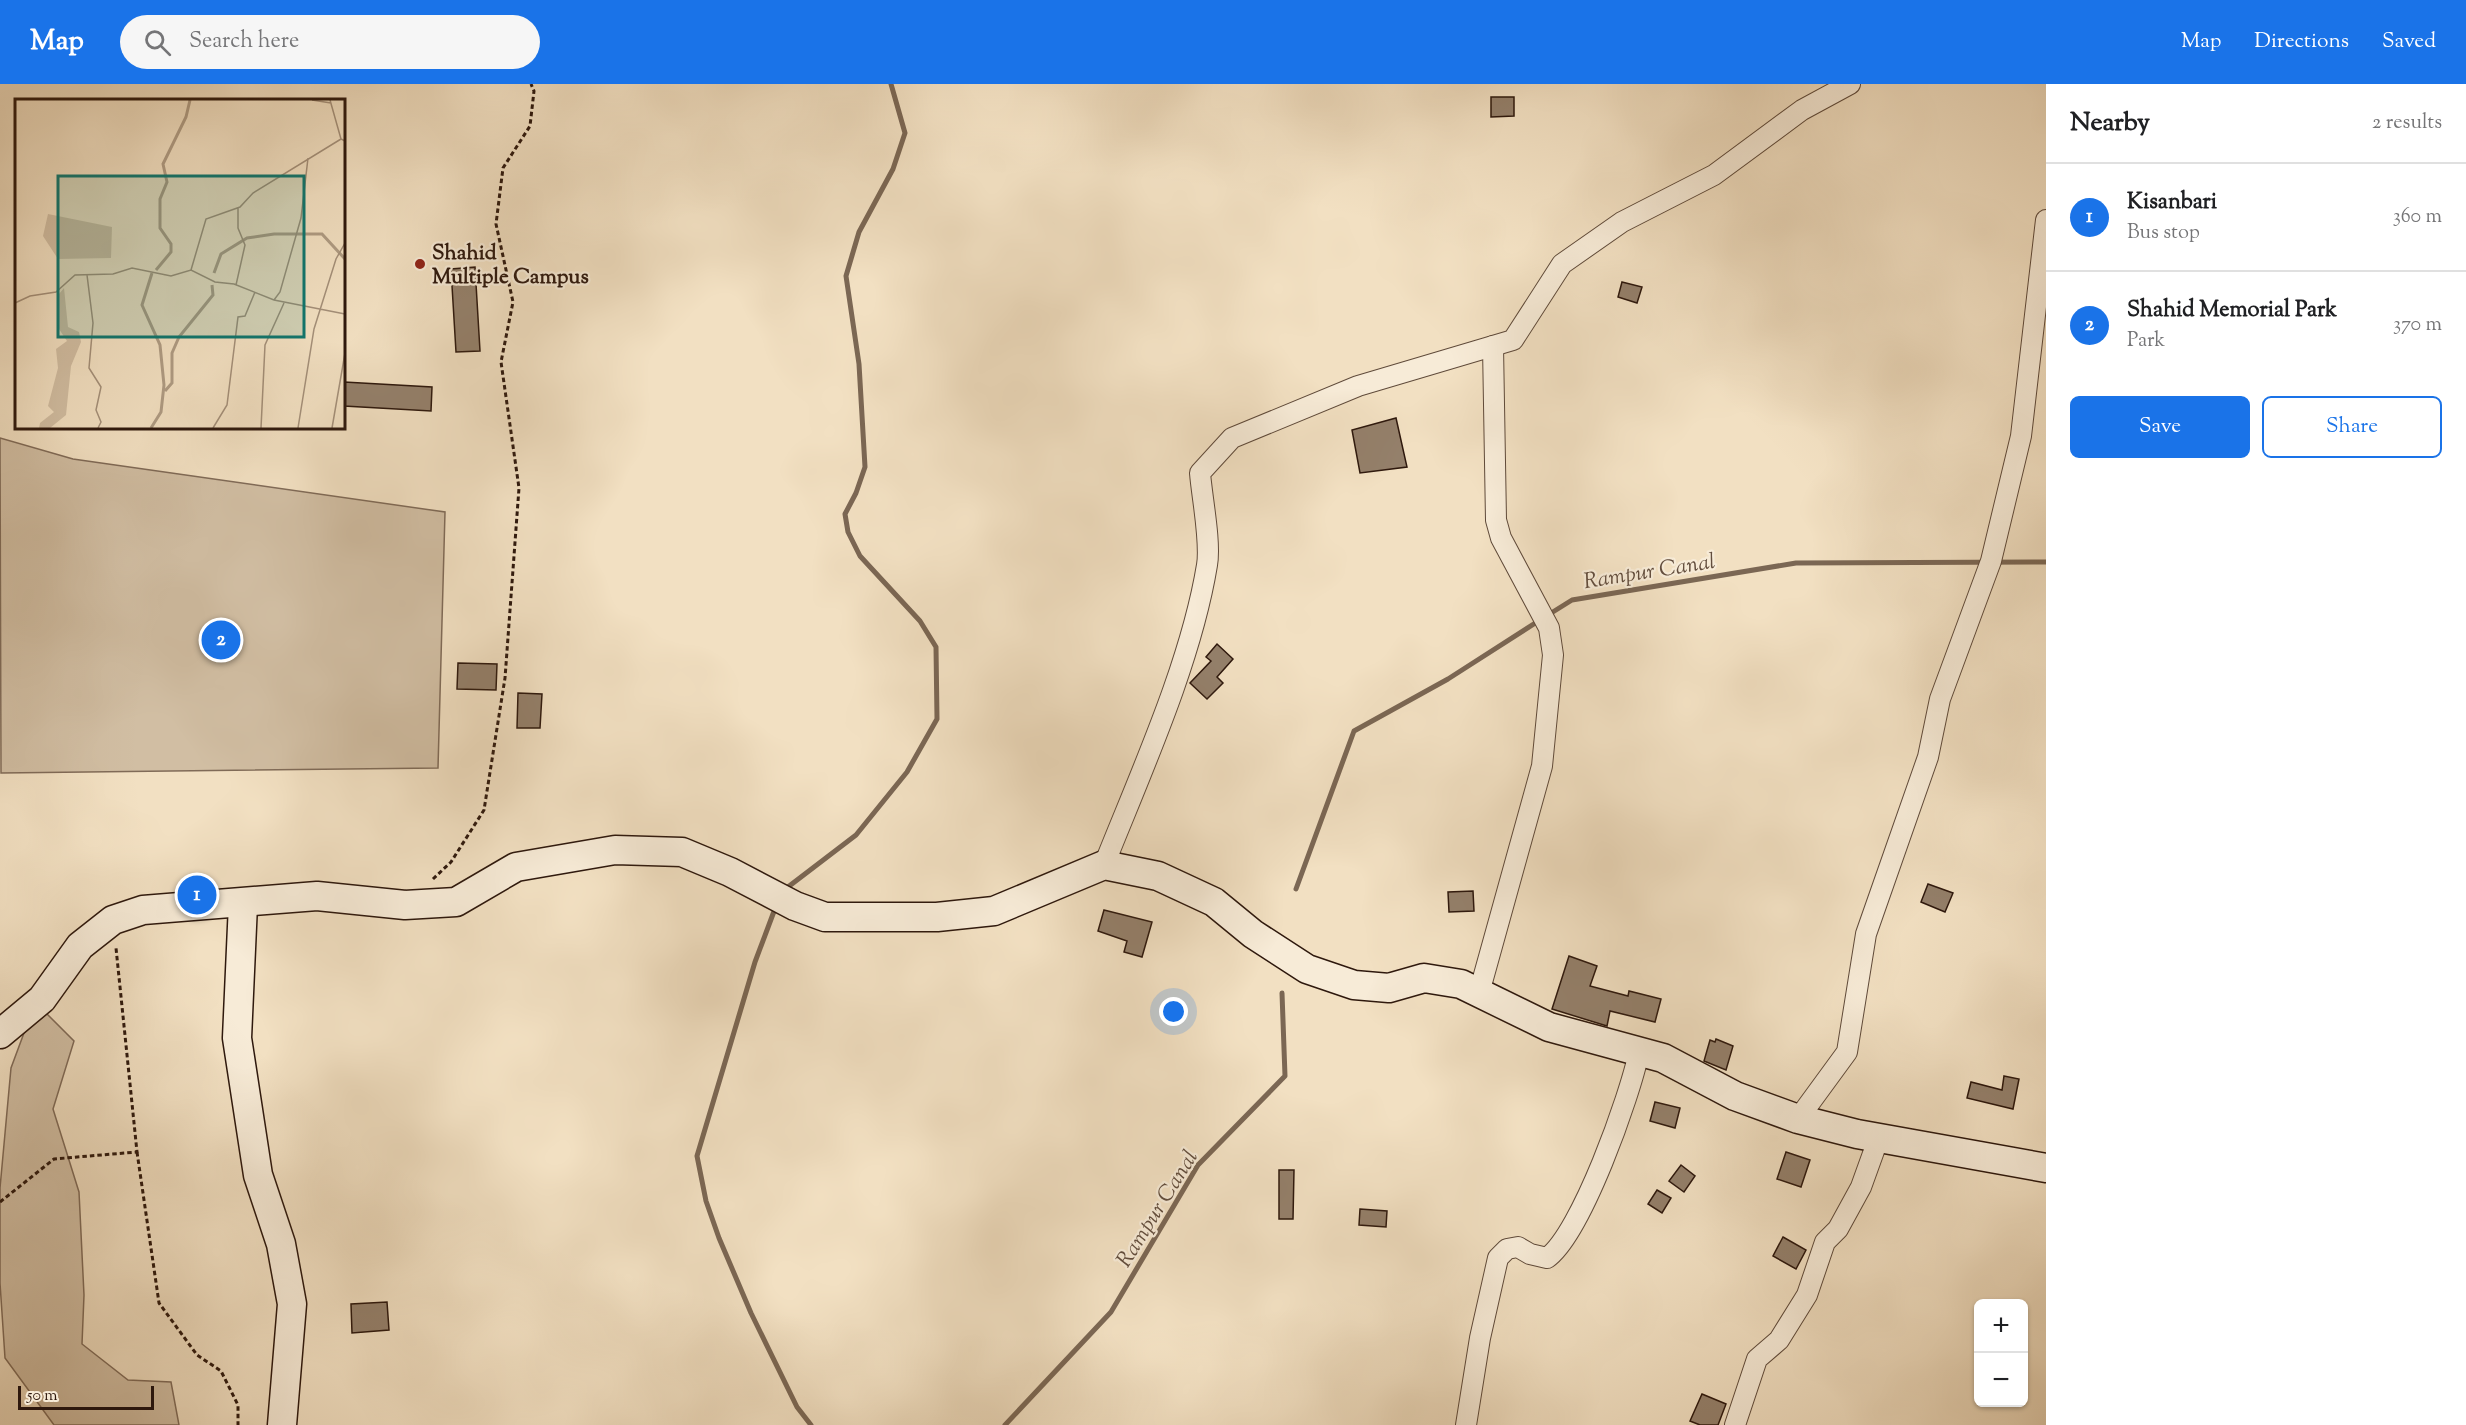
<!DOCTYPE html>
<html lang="en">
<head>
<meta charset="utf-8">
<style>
	:root { --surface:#fff; --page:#f6f6f6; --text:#202124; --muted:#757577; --line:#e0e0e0; --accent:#1a73e8 }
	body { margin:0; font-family:"Sorts Mill Goudy",serif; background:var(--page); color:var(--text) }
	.controls { position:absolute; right:18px; bottom:18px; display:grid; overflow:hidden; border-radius:9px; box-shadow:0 2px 4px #0004 }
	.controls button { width:54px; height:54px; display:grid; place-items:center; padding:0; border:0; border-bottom:2px solid var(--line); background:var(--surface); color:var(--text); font:30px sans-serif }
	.scale { position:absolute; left:18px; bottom:15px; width:136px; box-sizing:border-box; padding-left:6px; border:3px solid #2e180d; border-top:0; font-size:16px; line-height:21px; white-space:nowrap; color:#2e180d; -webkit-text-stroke:4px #f7ebd7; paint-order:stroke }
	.you { position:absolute; left:1174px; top:928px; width:21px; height:21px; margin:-15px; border:4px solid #fff; border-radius:50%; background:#1a73e8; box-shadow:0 0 0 9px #1a73e833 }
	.badge { display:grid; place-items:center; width:39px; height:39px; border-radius:50%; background:var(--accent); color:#fff; font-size:20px; font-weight:700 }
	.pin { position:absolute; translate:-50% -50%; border:3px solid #fff; box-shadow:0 2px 6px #0006 }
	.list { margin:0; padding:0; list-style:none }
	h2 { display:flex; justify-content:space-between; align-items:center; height:78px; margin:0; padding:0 24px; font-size:26px }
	h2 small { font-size:20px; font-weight:400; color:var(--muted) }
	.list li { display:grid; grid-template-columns:39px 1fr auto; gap:18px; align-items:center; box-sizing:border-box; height:108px; padding:0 24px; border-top:2px solid var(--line) }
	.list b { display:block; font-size:22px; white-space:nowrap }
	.list p { margin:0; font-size:20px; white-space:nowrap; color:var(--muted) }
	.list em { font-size:20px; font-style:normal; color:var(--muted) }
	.actions { display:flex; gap:12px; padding:18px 24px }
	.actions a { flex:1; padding:14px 0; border:2px solid var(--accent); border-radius:9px; text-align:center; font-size:21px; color:var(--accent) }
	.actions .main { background:var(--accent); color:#fff }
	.icon { flex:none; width:33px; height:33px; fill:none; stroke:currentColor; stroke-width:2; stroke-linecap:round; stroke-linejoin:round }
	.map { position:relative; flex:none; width:2046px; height:1341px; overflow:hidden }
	header { display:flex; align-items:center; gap:36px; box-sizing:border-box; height:84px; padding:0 30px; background:var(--accent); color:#fff }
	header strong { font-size:28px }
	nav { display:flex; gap:33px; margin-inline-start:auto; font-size:21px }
	.search { width:420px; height:54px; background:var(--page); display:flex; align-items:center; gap:15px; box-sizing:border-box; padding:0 21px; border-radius:33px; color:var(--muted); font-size:22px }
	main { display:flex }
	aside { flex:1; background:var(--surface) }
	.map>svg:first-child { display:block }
</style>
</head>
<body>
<header>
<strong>Map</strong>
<div class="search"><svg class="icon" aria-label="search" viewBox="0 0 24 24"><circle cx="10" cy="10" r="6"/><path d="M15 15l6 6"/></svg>Search here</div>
<nav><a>Map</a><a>Directions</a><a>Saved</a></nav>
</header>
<main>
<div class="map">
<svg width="2046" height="1341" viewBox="0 0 2046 1341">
	<rect width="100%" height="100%" fill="#f2e0c2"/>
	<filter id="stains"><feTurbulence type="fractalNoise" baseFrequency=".00333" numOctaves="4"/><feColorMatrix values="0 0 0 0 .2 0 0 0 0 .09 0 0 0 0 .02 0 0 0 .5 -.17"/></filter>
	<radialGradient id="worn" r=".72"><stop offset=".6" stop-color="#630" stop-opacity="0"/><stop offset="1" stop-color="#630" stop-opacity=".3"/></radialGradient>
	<g fill="#d1bea3" stroke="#806b58" stroke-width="1.5">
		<path d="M0,354L73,375L445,428L438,684L1,689Z"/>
		<path d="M46,929L74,957L53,1025L79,1108L84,1211L82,1260L128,1296L171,1298L179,1341H54L5,1274L0,1199V1104L11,984L24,949Z"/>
	</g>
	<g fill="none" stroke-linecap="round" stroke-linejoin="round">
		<g stroke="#7b6754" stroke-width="5">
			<path d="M1548,531L1572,516L1796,479L2046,478"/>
			<path d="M1296,805L1354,647L1448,595L1540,536"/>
			<path d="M784,806L856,751L907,688L937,635L936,563L920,537L860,472L848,448L845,430L856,409L865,383L859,280L846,192L859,148L893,85L905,49L891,0"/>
			<path d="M776,822L755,878L697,1072L706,1117L719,1154L751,1229L797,1323L811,1341"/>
			<path d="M1005,1341L1111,1228L1198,1081L1285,992L1282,909"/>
		</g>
	</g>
	<g fill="#94806b" stroke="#2e180d" stroke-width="1.5">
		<path d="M1491,13H1514V32L1491,33Z"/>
		<path d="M475,183L480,267L456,268L451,185Z"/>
		<path d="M1622,198L1642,203L1637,219L1618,213Z"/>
		<path d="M344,298L432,303L431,327L344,322Z"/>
		<path d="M1396,334L1407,383L1360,389L1352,346Z"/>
		<path d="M1217,560L1233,575L1217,593L1223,599L1207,615L1190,599L1211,577L1206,573Z"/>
		<path d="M458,579L497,580L496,606L457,605Z"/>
		<path d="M518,609L542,610L540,644H517Z"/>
		<path d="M1928,800L1953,809L1945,828L1921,818Z"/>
		<path d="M1473,807L1474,827L1449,828L1448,808Z"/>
		<path d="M1104,826L1152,838L1142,873L1124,868L1127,857L1098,847Z"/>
		<path d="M1569,872L1597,882L1590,902L1628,912L1629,907L1661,915L1655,938L1610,927L1607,942L1552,925Z"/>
		<path d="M1716,955L1733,962L1726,986L1704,977L1710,956L1715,958Z"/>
		<path d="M2004,992L2019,995L2013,1025L1967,1014L1971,998L2002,1006Z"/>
		<path d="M1655,1018L1680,1024L1675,1044L1650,1037Z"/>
		<path d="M1786,1068L1810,1076L1801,1103L1777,1095Z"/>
		<path d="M1681,1081L1695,1092L1684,1108L1669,1097Z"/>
		<path d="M1279,1086H1294L1293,1135H1279Z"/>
		<path d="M1657,1106L1671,1114L1662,1129L1648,1120Z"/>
		<path d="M1360,1125L1387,1127L1386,1143L1359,1141Z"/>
		<path d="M1783,1153L1806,1166L1796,1185L1773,1172Z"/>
		<path d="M387,1218L389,1246L352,1249L351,1220Z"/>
		<path d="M1702,1310L1726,1320L1718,1341H1700L1690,1337Z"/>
	</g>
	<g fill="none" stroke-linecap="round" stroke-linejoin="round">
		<defs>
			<g id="minor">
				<path d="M1104,781C1141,688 1191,579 1207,481C1211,458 1202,414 1200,389L1232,354L1358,302L1513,256L1562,180L1622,138L1714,91L1802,26L1850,0"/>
				<path d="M1479,909L1542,682L1553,571L1549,544L1501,454L1496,436L1493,262"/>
				<path d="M1798,1035L1847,968L1866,850L1928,673L1940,615L1991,477L2021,352L2046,136"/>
				<path d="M1466,1341L1480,1254L1498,1174L1507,1165L1518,1163L1530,1170L1547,1174C1581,1150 1630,1012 1639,968"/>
				<path d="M1735,1341L1757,1275L1779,1256L1807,1211L1825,1158L1838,1145L1861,1103L1879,1053"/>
			</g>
			<g id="secondary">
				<path d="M243,820L237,954L258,1091L281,1160L292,1220L282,1341"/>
				<path d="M0,950L42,915L80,862L113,836L143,826L317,812L405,821L456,818L516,783L615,766L682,768L730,788L795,822L825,833H937L994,827L1104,781L1158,792L1214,818L1253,850L1307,885L1354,901L1389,904L1424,894L1461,900L1549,943L1663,974L1735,1012L1798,1035L1857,1050L2046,1084"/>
			</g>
		</defs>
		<use href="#minor" stroke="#5f4a3a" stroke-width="22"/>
		<use href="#secondary" stroke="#2e180d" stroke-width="31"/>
		<g stroke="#2e180d" stroke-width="3" stroke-dasharray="4.5 3" stroke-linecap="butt">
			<path d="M433,795L451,778L484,726L505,594L519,404L501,278L513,218L496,140L503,84L530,42L534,7L531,0"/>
			<path d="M137,1068L159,1219L197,1271L221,1287L238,1321V1341"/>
			<path d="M0,1118L54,1075L137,1068L116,864"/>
		</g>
		<use href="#minor" stroke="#f7ebd7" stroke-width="20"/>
		<use href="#secondary" stroke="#f7ebd7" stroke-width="28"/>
	</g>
	<circle fill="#8f2418" stroke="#f7ebd7" stroke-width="2" cx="420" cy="180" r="6"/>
	<g text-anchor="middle" stroke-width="4.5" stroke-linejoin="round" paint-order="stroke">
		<g font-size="21" font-weight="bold" fill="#2e180d" stroke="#f7ebd7" text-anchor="start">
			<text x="432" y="175">Shahid<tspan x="432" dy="24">Multiple Campus</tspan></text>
		</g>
		<g font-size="22" font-style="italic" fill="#624d3d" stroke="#f7ebd7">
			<text transform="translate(1649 486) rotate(-9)" y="8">Rampur Canal</text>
			<text transform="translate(1156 1124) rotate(-58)" y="8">Rampur Canal</text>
		</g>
	</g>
	<g transform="translate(15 15)">
		<rect width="330" height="330" fill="#f2e0c2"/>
		<path d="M33,115L97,128L96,159L43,160L28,137ZM49,189L53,228L64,233L66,243L56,267L51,316L35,329H24L25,324L39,313L33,307L43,269L41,250L52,242L44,230V195Z" fill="#d1bea3"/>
		<path fill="none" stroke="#af9c84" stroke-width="3" d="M141,171L156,153V145L145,129V100L152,83L148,65L171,18L175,1M199,174L206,155L232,139L259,135H307L330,160M150,292L157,284V254L164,238L198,196L197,186M136,329L146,313L149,286L145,246L127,206L137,174"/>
		<path fill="none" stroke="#a4907a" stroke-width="1.5" d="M297,1L316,4M315,1L326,40L330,42M176,171L191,120L225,108L238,94L326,40M72,176L78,224L74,269L86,288L81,311L86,323L83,329M221,186L230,146L223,129V108M259,201L265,193L286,119L293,59M0,204L15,197L41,193L60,176L98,175L117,169L156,177L176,171L200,183L219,185L259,201L330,215M198,329L212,306L223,218L230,217L240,193M246,329L250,246L269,204M283,329L299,230L321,160L330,144M317,329L330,254"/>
		<path fill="#0f766e" fill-opacity="0.15" stroke="#0f766e" stroke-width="3" d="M43,77H289V238H43Z"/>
		<rect width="330" height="330" fill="none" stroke="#2e180d" stroke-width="3"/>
	</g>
	<rect width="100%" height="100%" filter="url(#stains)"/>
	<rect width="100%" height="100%" fill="url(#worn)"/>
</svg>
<div class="controls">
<button>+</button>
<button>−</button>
</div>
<div class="scale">50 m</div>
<div class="you"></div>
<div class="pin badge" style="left:197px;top:811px">1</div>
<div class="pin badge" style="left:221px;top:556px">2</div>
</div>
<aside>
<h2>Nearby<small>2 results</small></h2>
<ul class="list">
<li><span class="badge">1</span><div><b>Kisanbari</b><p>Bus stop</p></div><em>360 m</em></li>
<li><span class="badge">2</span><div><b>Shahid Memorial Park</b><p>Park</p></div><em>370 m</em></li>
</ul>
<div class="actions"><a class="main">Save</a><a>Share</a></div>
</aside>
</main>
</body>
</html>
